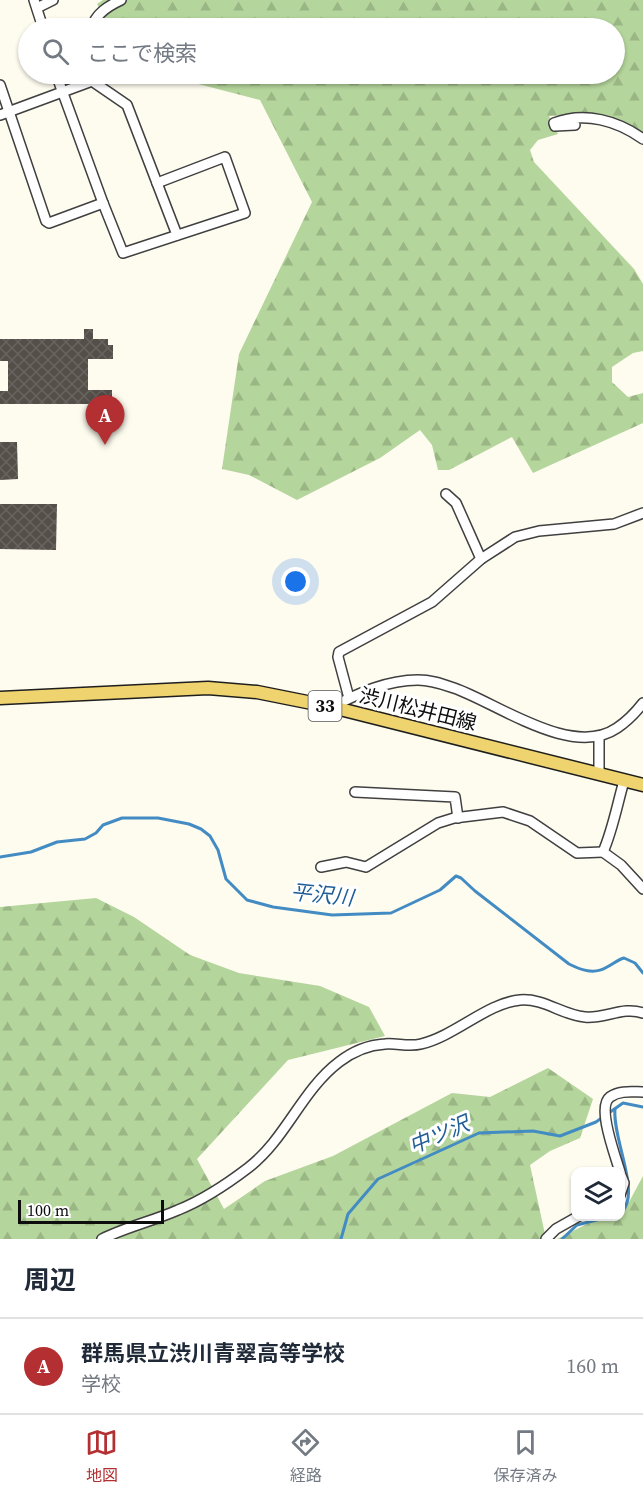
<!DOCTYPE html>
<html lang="ja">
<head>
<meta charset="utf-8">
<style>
	:root { --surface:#fff; --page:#f6f6f7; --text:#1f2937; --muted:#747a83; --line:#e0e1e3; --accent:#b32f31 }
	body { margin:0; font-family:"Source Serif 4","Noto Sans JP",serif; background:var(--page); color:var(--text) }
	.controls { position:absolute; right:18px; bottom:18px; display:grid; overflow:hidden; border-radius:12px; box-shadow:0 2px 4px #0004 }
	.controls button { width:54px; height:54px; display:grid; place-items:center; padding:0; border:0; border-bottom:2px solid var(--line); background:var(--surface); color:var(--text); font:30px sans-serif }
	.scale { position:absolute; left:18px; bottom:15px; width:146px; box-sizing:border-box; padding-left:6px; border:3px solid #0d0d0d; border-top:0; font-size:16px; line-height:21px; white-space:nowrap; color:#0d0d0d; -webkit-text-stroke:4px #fff; paint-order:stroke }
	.you { position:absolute; left:296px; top:582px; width:21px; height:21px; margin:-15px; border:4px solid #fff; border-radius:50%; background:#1a73e8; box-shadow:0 0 0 9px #1a73e833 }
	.badge { display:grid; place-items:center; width:39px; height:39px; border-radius:50%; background:var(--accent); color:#fff; font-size:20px; font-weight:700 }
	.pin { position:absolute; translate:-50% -50px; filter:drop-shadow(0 2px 3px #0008) }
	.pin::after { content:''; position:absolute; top:32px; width:21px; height:18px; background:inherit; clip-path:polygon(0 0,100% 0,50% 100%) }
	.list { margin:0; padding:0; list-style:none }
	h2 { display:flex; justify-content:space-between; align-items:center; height:78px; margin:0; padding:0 24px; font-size:26px }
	h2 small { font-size:20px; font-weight:400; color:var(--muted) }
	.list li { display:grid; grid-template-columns:39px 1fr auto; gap:18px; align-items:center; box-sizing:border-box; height:96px; padding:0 24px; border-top:2px solid var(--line) }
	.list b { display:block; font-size:22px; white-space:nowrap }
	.list p { margin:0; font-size:20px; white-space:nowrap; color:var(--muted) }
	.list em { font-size:20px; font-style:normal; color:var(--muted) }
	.icon { flex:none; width:33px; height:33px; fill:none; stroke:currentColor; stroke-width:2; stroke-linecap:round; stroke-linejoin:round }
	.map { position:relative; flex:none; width:643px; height:1239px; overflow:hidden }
	.search { position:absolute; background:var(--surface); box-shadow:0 2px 4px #0004; left:18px; right:18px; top:18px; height:66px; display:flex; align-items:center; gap:15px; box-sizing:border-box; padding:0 21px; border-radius:33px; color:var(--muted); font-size:22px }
	.sheet { height:174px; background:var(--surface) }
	nav { display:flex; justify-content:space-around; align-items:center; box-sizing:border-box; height:84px; border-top:2px solid var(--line); background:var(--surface); font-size:16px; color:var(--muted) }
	nav a { display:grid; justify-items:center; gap:3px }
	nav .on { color:var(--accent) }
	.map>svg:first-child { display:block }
</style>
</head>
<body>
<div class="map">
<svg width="643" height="1239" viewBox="0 0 643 1239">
	<defs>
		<pattern id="forest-firs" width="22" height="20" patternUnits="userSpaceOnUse" patternTransform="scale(1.5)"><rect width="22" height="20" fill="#b4d59b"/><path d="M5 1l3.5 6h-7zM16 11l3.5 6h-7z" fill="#9ab684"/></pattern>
		<pattern id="building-cross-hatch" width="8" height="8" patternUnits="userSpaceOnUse" patternTransform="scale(1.5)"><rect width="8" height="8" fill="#554f4a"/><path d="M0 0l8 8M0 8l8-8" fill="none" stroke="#686460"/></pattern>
	</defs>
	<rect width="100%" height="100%" fill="#fefbef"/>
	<g fill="url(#forest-firs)">
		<path d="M103,0H643V136L612,119L596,114L549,116L558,134L538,140L530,150L534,162L634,269L643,284V351L633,353L612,367V382L628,397L643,393V423L533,473L512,437L449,470H438L432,445L420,430L380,458L297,500L249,475L222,469L239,354L312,202L260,100L160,74H614V28H111L97,4Z"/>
		<path d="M96,898L134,917L190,955L239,973L320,986L369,1007L385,1036L288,1060L197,1159L224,1209L265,1181L333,1156L452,1093L490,1097L548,1068L593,1099L580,1138L550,1151L530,1165L546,1239H0V907Z"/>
		<path d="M643,1176V1239H557L601,1217L620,1216L621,1207L629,1202Z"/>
	</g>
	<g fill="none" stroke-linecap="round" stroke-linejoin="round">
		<g stroke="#438cc3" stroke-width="3">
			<path d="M0,857L31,852L57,842L85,839L96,833L103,825L122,818H158L189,824L201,829L210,836L218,850L226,879L247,900L273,907L332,915L391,913L440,890L456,876L461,878L475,891L569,964C581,970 594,975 607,967C613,964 617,960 624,958L635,963L643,973"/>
			<path d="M615,1109C612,1139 643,1196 620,1213"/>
			<path d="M341,1239L348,1214L378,1179L479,1133L533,1131L560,1136L596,1122L623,1103L643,1107"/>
			<path d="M562,1239L577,1225L612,1216"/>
		</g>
	</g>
	<g fill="url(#building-cross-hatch)">
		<path d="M84,329H93V339H108V345H113V359H88V390H112V404H0V391H8V361H0V339H84Z"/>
		<path d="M0,442H17L18,479L0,480Z"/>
		<path d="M0,504H57L56,550L0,549Z"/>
	</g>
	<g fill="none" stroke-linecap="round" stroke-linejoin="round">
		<defs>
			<g id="minor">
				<path d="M34,0L43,28"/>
				<path d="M37,8L53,0"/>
				<path d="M92,28C95,14 108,6 121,0"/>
				<path d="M56,74L103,203L123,253L245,213L225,157L157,183"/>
				<path d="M92,81L127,105L177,235"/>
				<path d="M0,85L46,221L49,223L103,203"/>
				<path d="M0,115L92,81V74"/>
				<path d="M575,125L555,126L554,123C585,111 618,121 643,139"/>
				<path d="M446,494L456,503L481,559"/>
				<path d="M349,698L338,657L339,652L432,602L481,559L515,537L539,531L614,524L643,513"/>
				<path d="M332,707C359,693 387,680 418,680C431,680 442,684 454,688C497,703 572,759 617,728C626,722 636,712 643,703"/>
				<path d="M599,774V736"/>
				<path d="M624,781C617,805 613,829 603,852L621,865L643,889"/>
				<path d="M355,792L455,797L458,818"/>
				<path d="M321,867L346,862L366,867L438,823L454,818L503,812L530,821L577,853L603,852"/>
				<path d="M620,1172C616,1157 596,1107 610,1097C620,1090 632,1092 643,1092"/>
				<path d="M620,1173L624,1183L620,1195"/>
				<path d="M102,1239C126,1227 153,1221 178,1210C203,1200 227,1184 248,1168C286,1139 301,1091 339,1062C352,1052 368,1045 385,1044C397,1043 409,1047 421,1044C455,1036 487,1003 520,1000C544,998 562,1015 585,1017C604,1019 624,1006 643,1013"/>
				<path d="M546,1239L556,1229L579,1216"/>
			</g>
			<path id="major" d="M0,698L208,688L257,692L332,707L643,785"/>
		</defs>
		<use href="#minor" stroke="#404040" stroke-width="12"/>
		<use href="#major" stroke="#1e1e1e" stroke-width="15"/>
		<use href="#minor" stroke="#fff" stroke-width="9"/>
		<use href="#major" stroke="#eed36e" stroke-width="12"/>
	</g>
	<g text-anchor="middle" stroke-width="6" stroke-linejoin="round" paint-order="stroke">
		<rect fill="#fff" stroke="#565656" stroke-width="1.5" x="308.5" y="691" width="33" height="30" rx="4.5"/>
		<g font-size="18" font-weight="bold" fill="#0d0d0d">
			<text x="325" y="712">33</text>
		</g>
		<g font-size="20" fill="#0d0d0d" stroke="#fff">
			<text transform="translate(418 709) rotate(14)" y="7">渋川松井田線</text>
		</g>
		<g font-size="21" font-style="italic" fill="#205e96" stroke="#fff">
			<text transform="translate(322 895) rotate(6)" y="7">平沢川</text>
			<text transform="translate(439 1135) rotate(-23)" y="7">中ツ沢</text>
		</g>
	</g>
</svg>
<div class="controls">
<button><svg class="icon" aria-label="layers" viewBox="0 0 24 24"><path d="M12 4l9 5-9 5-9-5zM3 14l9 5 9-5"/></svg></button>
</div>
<div class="scale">100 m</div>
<div class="you"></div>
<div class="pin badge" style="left:105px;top:445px">A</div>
<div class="search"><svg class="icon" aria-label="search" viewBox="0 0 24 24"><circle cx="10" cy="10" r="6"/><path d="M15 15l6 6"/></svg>ここで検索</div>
</div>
<section class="sheet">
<h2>周辺<small></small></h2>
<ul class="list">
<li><span class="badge">A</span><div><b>群馬県立渋川青翠高等学校</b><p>学校</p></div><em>160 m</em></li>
</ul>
</section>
<nav>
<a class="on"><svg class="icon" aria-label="map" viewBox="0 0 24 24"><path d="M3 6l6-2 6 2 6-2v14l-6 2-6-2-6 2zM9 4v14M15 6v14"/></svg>地図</a>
<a><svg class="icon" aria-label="directions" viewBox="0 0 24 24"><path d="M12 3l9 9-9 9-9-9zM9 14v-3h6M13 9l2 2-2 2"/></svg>経路</a>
<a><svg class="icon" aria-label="saved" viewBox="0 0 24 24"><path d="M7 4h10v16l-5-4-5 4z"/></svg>保存済み</a>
</nav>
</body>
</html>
